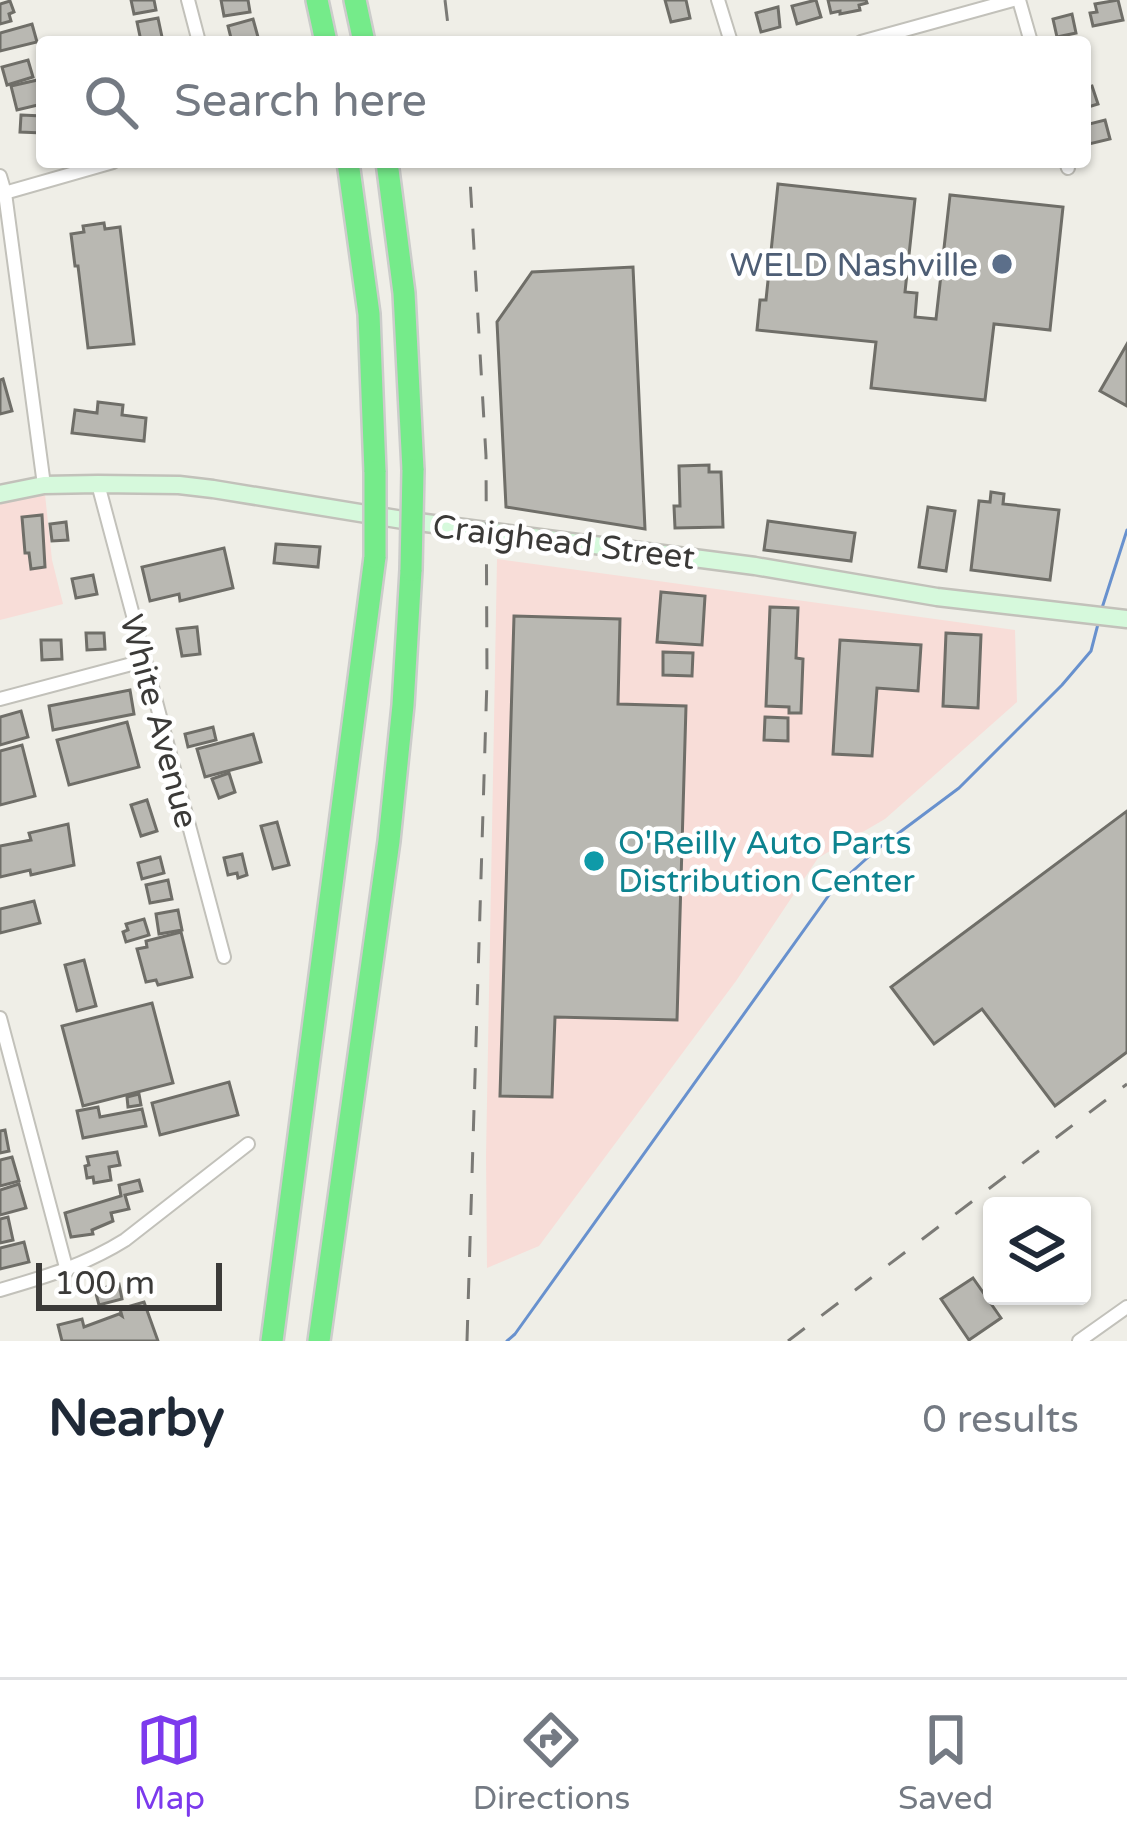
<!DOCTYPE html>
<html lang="en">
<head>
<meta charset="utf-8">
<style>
	:root { --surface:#fff; --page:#f6f6f7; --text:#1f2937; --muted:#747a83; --line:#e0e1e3; --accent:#7c3aed }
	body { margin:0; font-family:"Varela Round",sans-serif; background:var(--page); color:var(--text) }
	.controls { position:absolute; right:36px; bottom:36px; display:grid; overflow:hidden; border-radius:12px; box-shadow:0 3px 9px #0004 }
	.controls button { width:108px; height:108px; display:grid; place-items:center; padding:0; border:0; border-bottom:3px solid var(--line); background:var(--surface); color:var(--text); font:60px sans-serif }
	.scale { position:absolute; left:36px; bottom:30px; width:186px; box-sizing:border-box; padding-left:12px; border:6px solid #3b3a38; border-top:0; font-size:33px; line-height:42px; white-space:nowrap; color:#3b3a38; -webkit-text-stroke:9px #fff; paint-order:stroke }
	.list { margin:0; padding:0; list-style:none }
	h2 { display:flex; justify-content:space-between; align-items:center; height:156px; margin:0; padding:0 48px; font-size:51px }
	h2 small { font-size:39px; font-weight:400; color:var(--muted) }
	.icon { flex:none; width:66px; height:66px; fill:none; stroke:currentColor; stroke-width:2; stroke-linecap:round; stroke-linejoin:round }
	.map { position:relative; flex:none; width:1127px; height:1341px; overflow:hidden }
	.search { position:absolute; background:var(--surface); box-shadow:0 3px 9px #0004; left:36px; right:36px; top:36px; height:132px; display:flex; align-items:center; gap:30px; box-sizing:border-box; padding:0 42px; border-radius:12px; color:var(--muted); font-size:45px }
	.sheet { height:336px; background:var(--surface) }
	nav { display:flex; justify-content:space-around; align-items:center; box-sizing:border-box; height:168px; border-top:3px solid var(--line); background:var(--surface); font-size:33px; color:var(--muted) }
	nav a { display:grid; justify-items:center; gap:6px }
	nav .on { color:var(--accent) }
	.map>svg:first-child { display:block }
</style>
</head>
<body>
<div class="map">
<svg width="1127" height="1341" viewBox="0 0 1127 1341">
	<rect width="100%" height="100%" fill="#efeee7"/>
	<g fill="#f8ddd8">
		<path d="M44,485L52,560L63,604L0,620V494Z"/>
		<path d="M497,559L1015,630L1017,702L885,819L818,858L736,981L539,1246L487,1268L486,1156Z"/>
	</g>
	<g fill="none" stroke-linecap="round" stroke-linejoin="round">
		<g stroke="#6891ce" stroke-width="3">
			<path d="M1102,608L1127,530"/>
			<path d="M507,1341L515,1334L834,888L876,850L959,788L1062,685L1091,651L1098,624"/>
		</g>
	</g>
	<g fill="#b9b8b2" stroke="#6f6e68" stroke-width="3">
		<path d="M131,0H154L156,10L134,14Z"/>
		<path d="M221,0H248L250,12L224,16Z"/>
		<path d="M665,0H686L690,18L671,22Z"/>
		<path d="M816,0L821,17L797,24L792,6Z"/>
		<path d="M828,0H866L867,3L859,5L860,10L840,14V11L831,13Z"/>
		<path d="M1118,0L1123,20L1093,26L1090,13L1097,12L1095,4Z"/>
		<path d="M10,1L14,12L9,14L11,21L0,24V4Z"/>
		<path d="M778,7L780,27L761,32L756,13Z"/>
		<path d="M1072,14L1076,33L1057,37L1053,19Z"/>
		<path d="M158,18L162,37L141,41L137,22Z"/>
		<path d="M253,19L258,37L232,42L228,26Z"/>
		<path d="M32,24L37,42L0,51V33Z"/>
		<path d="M28,60L33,77L7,85L2,67Z"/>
		<path d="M42,79V104L17,110L11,86Z"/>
		<path d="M1092,86L1098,104L1085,108V88Z"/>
		<path d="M21,115L42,116V133L20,132Z"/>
		<path d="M1105,120L1110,139L1089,144L1085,125Z"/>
		<path d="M778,184L915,199L905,292L917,293L915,317L936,319L950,195L1063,207L1050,330L994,324L985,400L871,388L876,342L757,330L760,300H766Z"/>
		<path d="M104,223L105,229L120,227L134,344L88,348L78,266H75L71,234L84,232L83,226Z"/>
		<path d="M633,267L645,529L506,507L497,322L532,272Z"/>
		<path d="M1127,344V406L1100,391Z"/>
		<path d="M3,379L12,411L0,414V380Z"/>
		<path d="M98,402L123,405L122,415L146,418L144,441L72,433L75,410L97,413Z"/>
		<path d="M709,465V472H721L723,527L675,528L674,506H680L679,466Z"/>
		<path d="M991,492L1004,494L1003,504L1059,510L1050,580L971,570L979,501L990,502Z"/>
		<path d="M928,507L955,511L946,571L919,567Z"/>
		<path d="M42,515L45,567L31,569L29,553H25L22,517Z"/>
		<path d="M768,521L855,533L851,561L764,550Z"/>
		<path d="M66,522L68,540L52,541L50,524Z"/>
		<path d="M276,544L320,547L318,567L274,563Z"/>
		<path d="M224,548L233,588L180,601L179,594L150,601L142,567Z"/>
		<path d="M93,575L97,594L76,598L72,579Z"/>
		<path d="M661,592L705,596L702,645L657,642Z"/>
		<path d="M770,607L798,608L796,658L803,659L801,713H789V707L766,706Z"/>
		<path d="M514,616L620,619L618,704L686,706L677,1020L555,1017L552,1097L500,1096Z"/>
		<path d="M197,627L200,654L182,656L177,629Z"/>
		<path d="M86,633H104L105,649L87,650Z"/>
		<path d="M946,633L981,635L978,708L943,706Z"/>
		<path d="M41,640H61L62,659L42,660Z"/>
		<path d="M840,640L921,645L918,691L877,688L872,756L833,754Z"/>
		<path d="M663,652L693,653L692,676L663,675Z"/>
		<path d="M130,690L134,714L53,730L49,706Z"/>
		<path d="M21,711L28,737L0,745V717Z"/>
		<path d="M765,717L788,718V741L764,740Z"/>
		<path d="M127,722L139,767L69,785L57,740Z"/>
		<path d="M213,727L216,740L188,747L185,734Z"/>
		<path d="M253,734L261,762L205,777L197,749Z"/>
		<path d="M22,745L35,796L0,805V751Z"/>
		<path d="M229,773L235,792L219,798L212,779Z"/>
		<path d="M147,800L157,831L141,836L131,805Z"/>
		<path d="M1127,811V1052L1055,1106L982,1009L934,1044L891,987Z"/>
		<path d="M277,822L289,865L273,869L261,826Z"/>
		<path d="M68,824L74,865L31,875L30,870L0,877V846L31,840L29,833Z"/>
		<path d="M242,854L247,875L238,878L237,873L228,875L224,858Z"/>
		<path d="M160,857L164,873L142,879L138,863Z"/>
		<path d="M168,880L172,899L150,903L146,885Z"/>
		<path d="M34,901L40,923L0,933V909Z"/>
		<path d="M178,910L182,930L159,934L156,914Z"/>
		<path d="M144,919L149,935L126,942L123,932L128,930L126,924Z"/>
		<path d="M181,932L192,977L158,985L156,980L146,982L137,949L147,947L146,941Z"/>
		<path d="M84,960L96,1006L77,1011L65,965Z"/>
		<path d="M152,1003L173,1083L83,1106L62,1026Z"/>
		<path d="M229,1082L238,1115L160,1135L152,1103Z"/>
		<path d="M139,1094L141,1105L128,1107L127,1097Z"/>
		<path d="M98,1107L100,1117L142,1109L146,1126L83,1138L77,1111Z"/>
		<path d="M5,1130L9,1151L0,1153V1131Z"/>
		<path d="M117,1152L120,1165L109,1167L111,1180L94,1183L93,1177L87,1178L85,1166L89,1165L87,1157Z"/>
		<path d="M12,1157L19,1181L0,1186V1160Z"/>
		<path d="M139,1180L142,1191L125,1195L129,1209L111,1213L113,1221L92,1230L93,1234L71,1237L65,1213L121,1196L119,1185Z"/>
		<path d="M19,1184L26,1208L0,1215V1190Z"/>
		<path d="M8,1217L13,1240L0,1243V1219Z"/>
		<path d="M24,1242L29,1262L0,1269V1248Z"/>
		<path d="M973,1278L1001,1318L969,1340L941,1299Z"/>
		<path d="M119,1284L122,1299L99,1305L95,1290Z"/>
		<path d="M144,1302L158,1341H62L58,1325L82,1319L84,1327L119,1314L122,1316L120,1309Z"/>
	</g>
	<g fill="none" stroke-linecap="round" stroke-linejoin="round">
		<defs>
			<g id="street">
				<path d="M188,0L199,42"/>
				<path d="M718,0L731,42"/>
				<path d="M1019,0L1031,42"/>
				<path d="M861,42L1013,0"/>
				<path d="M1066,162L1068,168"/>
				<path d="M0,176L5,193L44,485"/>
				<path d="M1,194L113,162"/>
				<path d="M98,484L224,957"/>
				<path d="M0,699L143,661"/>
				<path d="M0,1018L67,1271"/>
				<path d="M0,1290C45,1277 85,1265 125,1240L248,1144"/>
				<path d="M1079,1341L1127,1307"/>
			</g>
			<path id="secondary" d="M0,494L44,485L98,484L179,485L213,489L403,520L755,566L937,597L1127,619"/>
			<g id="highway">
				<path d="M317,0L326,42"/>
				<path d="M355,0L364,42"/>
				<path d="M348,162L369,314L375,472"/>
				<path d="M387,162L404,293L413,470"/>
				<path d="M272,1341L375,557"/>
				<path d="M319,1341L389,841L403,705L411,570"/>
			</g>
		</defs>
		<use href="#street" stroke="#c2c1ba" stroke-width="16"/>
		<use href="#secondary" stroke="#c2c1ba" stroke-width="21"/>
		<use href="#highway" stroke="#cccccb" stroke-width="26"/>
		<use href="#street" stroke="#fff" stroke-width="12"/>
		<use href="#secondary" stroke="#d6f9dc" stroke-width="16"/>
		<use href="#highway" stroke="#75eb8a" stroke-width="21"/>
		<g stroke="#7b7a76" stroke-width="3" stroke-dasharray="21 21" stroke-linecap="butt">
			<path d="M445,0L450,42"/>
			<path d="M467,1341L487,679L486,456L469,162"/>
			<path d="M788,1341L1127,1084"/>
		</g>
		<defs>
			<g id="highway-bridge">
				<path d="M375,557V472"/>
				<path d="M411,570L413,470"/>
			</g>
		</defs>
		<use href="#highway-bridge" stroke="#cccccb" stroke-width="26" stroke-linecap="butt"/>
		<use href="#highway-bridge" stroke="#75eb8a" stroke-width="21"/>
	</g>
	<circle fill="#5c6f8a" stroke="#fff" stroke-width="4.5" cx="1002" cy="264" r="12"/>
	<circle fill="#0f9aa8" stroke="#fff" stroke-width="4.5" cx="594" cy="861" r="12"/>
	<g text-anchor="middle" stroke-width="9" stroke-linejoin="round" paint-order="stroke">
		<g font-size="33" fill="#4e5e75" stroke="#fff" text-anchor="end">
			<text x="978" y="276">WELD Nashville</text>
		</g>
		<g font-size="33" fill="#3b3a38" stroke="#fff">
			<text transform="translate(564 541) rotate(7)" y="12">Craighead Street</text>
			<text transform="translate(160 721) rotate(75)" y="12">White Avenue</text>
		</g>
		<g font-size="33" fill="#0d838f" stroke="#fff" text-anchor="start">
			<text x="618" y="854">O'Reilly Auto Parts<tspan x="618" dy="38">Distribution Center</tspan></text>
		</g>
	</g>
</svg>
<div class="controls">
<button><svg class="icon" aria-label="layers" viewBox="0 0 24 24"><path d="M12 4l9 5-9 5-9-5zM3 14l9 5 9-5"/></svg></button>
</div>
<div class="scale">100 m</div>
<div class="search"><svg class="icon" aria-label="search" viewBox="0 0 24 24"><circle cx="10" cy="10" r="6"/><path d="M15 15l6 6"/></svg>Search here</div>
</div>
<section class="sheet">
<h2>Nearby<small>0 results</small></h2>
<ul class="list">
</ul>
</section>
<nav>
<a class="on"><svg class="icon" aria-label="map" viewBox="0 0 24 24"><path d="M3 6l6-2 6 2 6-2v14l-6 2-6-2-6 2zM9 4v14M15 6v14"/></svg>Map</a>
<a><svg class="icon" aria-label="directions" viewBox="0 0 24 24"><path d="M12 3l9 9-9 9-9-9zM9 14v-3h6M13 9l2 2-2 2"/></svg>Directions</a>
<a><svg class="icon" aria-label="saved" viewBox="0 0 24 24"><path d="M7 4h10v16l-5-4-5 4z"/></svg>Saved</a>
</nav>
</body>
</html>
